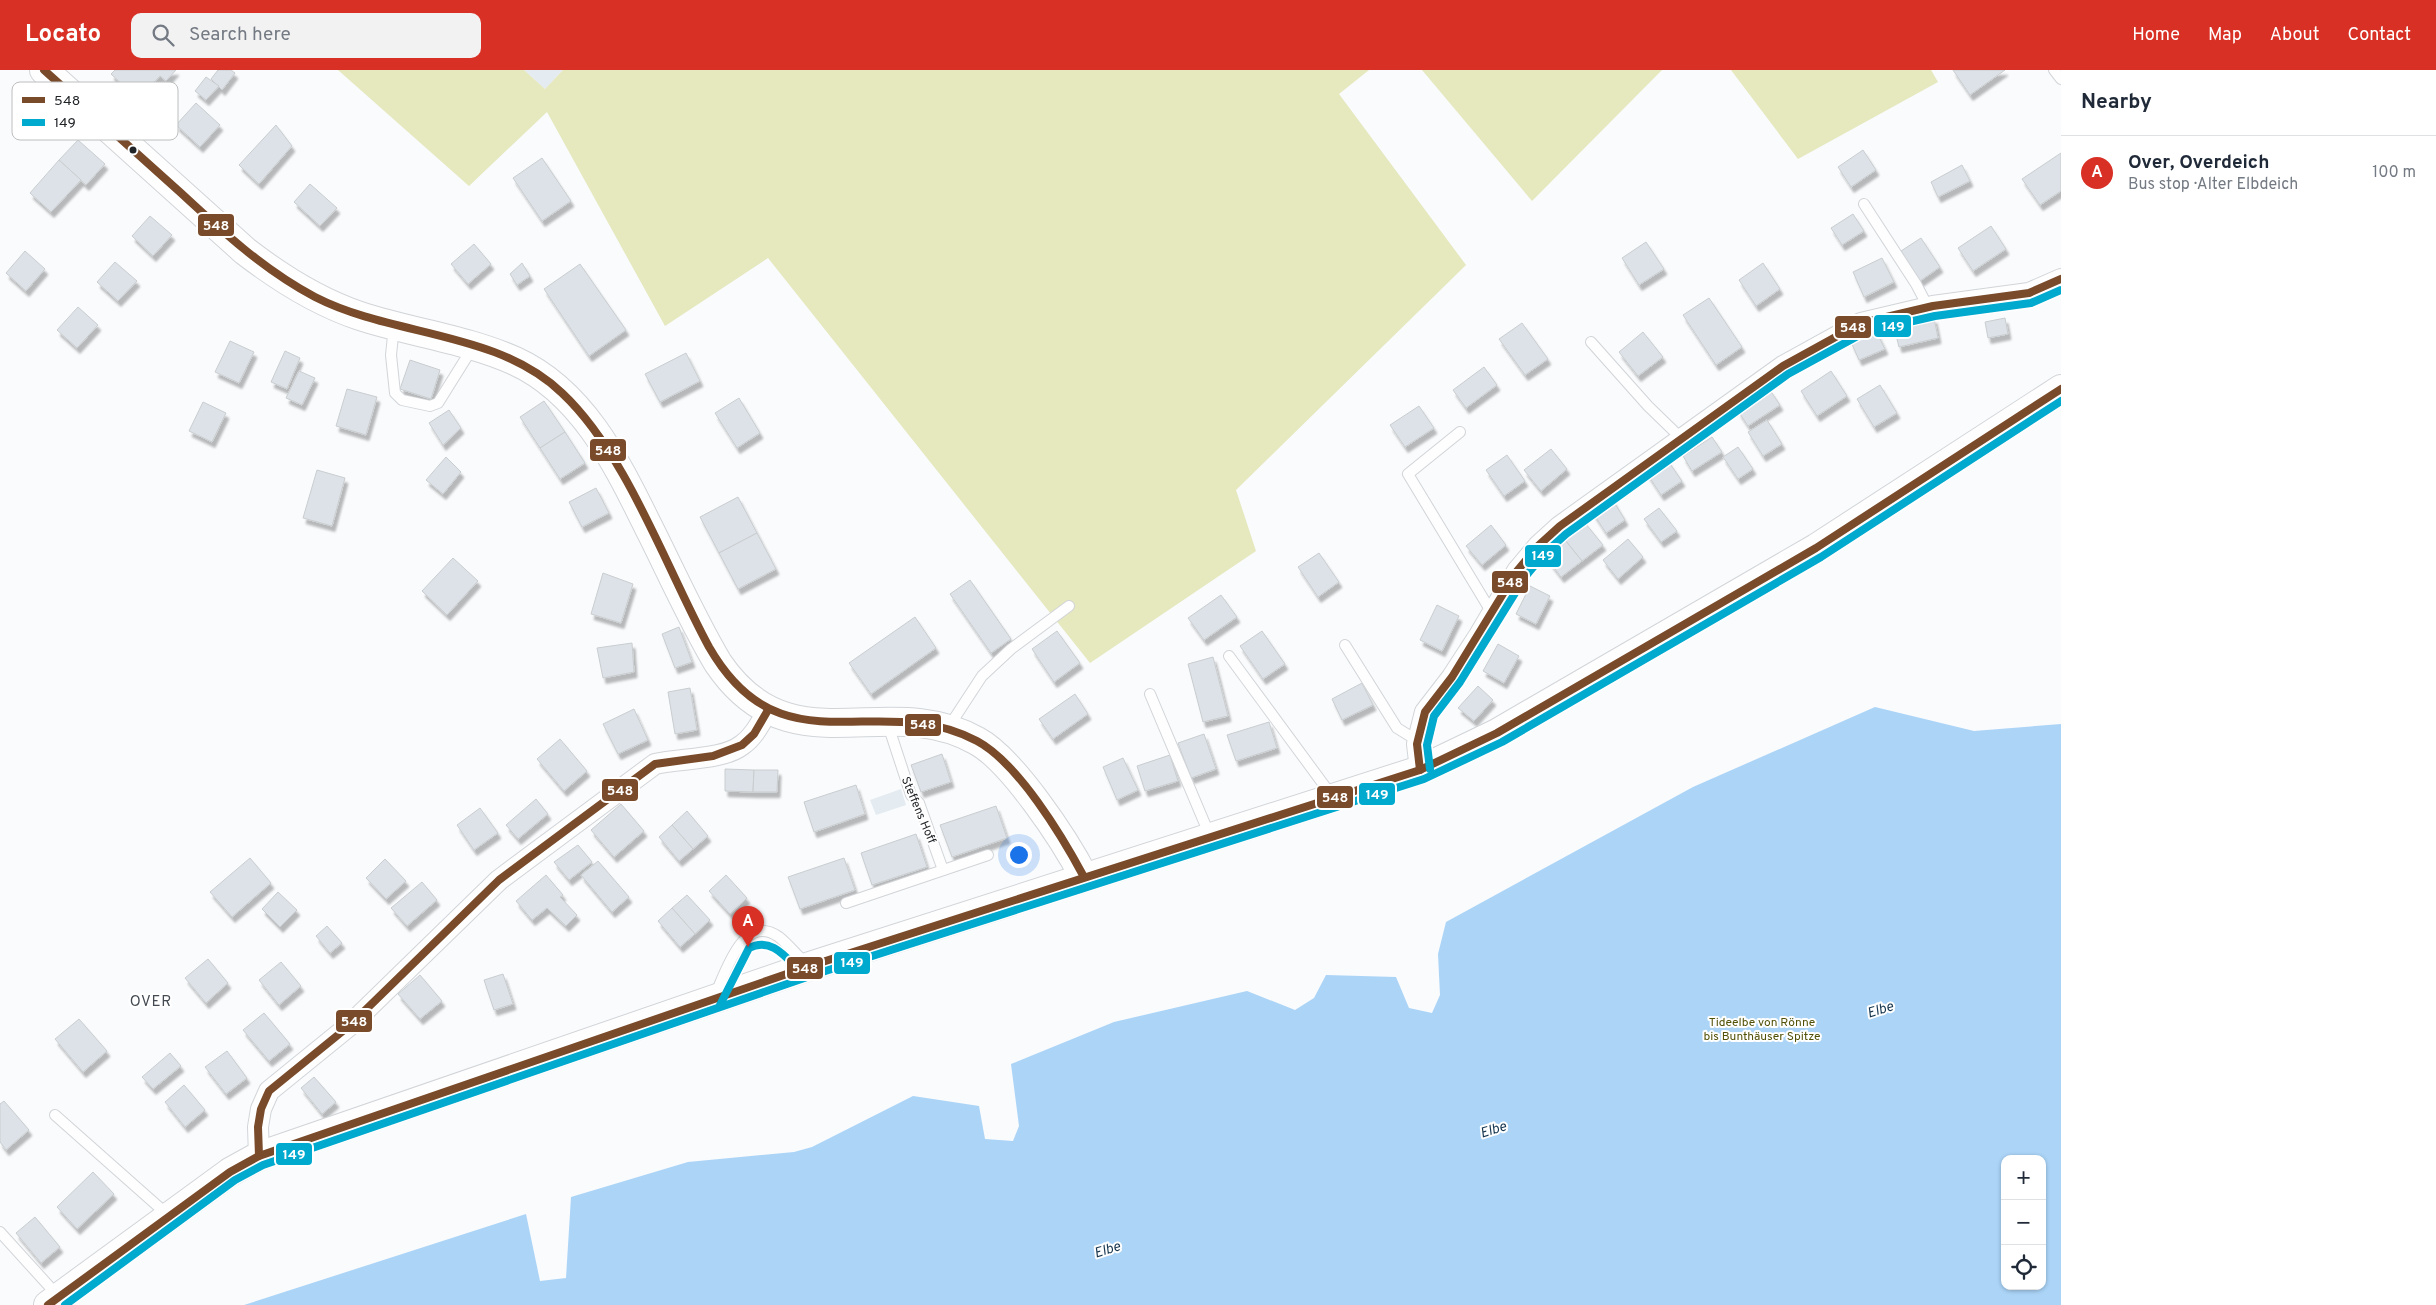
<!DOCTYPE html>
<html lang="en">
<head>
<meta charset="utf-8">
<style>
	:root { --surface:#fff; --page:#f2f2f3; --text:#1f2937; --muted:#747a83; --line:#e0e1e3; --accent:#d93025 }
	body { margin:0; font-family:Overpass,sans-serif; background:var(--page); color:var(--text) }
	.controls { position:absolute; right:15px; bottom:15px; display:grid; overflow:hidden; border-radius:10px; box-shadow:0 1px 4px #0004 }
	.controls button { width:45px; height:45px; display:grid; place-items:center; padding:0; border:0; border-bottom:1px solid var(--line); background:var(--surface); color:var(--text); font:25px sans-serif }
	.you { position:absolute; left:1018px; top:784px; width:18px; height:18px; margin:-12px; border:4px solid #fff; border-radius:50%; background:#1a73e8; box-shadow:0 0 0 8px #1a73e833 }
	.badge { display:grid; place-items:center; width:32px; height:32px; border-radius:50%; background:var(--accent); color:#fff; font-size:16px; font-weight:700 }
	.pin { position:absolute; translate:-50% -41px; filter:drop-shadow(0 1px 2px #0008) }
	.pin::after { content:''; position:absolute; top:26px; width:18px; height:15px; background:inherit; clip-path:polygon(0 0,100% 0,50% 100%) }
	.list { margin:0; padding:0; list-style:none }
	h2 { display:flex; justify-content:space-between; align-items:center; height:65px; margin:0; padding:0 20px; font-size:21px }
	h2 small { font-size:16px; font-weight:400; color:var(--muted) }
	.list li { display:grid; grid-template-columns:32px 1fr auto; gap:15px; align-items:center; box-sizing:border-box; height:75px; padding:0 20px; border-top:1px solid var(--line) }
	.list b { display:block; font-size:19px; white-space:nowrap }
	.list p { margin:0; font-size:16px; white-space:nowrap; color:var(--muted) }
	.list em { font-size:16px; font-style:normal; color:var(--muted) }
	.icon { flex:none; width:28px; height:28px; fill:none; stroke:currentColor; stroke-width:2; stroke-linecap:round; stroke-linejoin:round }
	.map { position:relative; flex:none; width:2061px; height:1235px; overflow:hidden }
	header { display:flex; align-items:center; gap:30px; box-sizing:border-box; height:70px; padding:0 25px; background:var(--accent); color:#fff }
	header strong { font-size:24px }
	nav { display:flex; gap:28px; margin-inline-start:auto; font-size:18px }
	.search { width:350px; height:45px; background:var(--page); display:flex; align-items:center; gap:12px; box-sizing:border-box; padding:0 18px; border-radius:10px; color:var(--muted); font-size:19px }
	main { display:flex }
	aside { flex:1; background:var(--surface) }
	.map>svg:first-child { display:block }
</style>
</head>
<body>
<header>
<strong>Locato</strong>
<div class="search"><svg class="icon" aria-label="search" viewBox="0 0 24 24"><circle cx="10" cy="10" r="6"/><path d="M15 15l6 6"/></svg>Search here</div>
<nav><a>Home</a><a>Map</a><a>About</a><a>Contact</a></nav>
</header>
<main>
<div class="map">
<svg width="2061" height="1235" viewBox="0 0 2061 1235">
	<defs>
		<filter id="shadow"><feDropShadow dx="3" dy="5.5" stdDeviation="1" flood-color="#0004"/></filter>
	</defs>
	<rect width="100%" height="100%" fill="#f9fbfd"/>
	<g fill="#e4ebf1">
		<path d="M524,0H563L545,19Z"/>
		<path d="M901,719L906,735L876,745L870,730Z"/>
	</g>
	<g fill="#e6e8be">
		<path d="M338,0H524L545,19L563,0H1369L1339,24L1466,195L1236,420L1256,481L1090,593L768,188L665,256L547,42L469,116Z"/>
		<path d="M1422,0H1662L1532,131Z"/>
		<path d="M1731,0H1931L1938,12L1798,89Z"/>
	</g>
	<path fill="#abd4f7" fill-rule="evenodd" d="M1875,637L1974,661L2061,654V1235H244L526,1144L540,1211L566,1208L571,1127L688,1092L794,1082L812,1077L913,1026L979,1036L985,1069L1013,1071L1019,1056L1011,994L1114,952L1247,921L1295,940L1314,928L1326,905L1396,907L1409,938L1432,943L1440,925L1438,884L1446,852L1693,717ZM2005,1089H2042V1216H2005Z"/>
	<g fill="#dce2e8" stroke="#cacdcf" filter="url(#shadow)">
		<path d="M115,0H176L166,11L160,6L138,29L111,4Z"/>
		<path d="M218,0H231L235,3L222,20L211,9Z"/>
		<path d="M1953,0H2005L1970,25Z"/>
		<path d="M206,7L219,16L206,30L195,21Z"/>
		<path d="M196,33L220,55L200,77L176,55Z"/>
		<path d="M276,55L292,76L259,114L239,95Z"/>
		<path d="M78,70L105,94L86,115L59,90Z"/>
		<path d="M1863,80L1876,100L1851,117L1838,97Z"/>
		<path d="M2061,83V121L2040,135L2022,109Z"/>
		<path d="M542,88L571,131L542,151L513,108Z"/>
		<path d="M59,90L81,110L51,142L30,123Z"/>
		<path d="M1962,95L1970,111L1938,127L1931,112Z"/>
		<path d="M310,114L337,138L320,156L294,132Z"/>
		<path d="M1853,144L1864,161L1842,175L1831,158Z"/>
		<path d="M150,146L172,165L153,186L132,166Z"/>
		<path d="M1991,156L2006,179L1973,201L1958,178Z"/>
		<path d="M1921,168L1940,197L1920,211L1901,181Z"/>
		<path d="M1646,172L1664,199L1639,215L1622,188Z"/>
		<path d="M474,174L491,194L468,214L451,194Z"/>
		<path d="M25,181L45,199L26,221L6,203Z"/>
		<path d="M1882,188L1894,212L1864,227L1853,202Z"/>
		<path d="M115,192L137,211L118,231L97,212Z"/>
		<path d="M522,193L530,206L517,215L510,204Z"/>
		<path d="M1763,193L1780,219L1756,236L1739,210Z"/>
		<path d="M580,194L626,260L589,286L544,219Z"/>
		<path d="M1709,228L1742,277L1716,295L1683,245Z"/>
		<path d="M78,237L98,255L77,278L57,260Z"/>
		<path d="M1934,248L1938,268L1899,277L1894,257Z"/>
		<path d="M2005,248L2008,264L1988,268L1985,252Z"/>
		<path d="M1522,253L1548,289L1525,305L1499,269Z"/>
		<path d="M1876,261L1885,279L1859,290L1851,272Z"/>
		<path d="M1643,262L1663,287L1638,306L1619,282Z"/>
		<path d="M230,271L254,282L239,313L215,302Z"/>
		<path d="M285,281L300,288L287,319L271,312Z"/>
		<path d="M686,283L700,311L660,332L645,304Z"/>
		<path d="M410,290L440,300L431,329L400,319Z"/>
		<path d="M1484,297L1497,315L1466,338L1453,320Z"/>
		<path d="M299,301L315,308L302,335L286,328Z"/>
		<path d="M1831,301L1847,326L1817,346L1801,321Z"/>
		<path d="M1880,315L1897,343L1874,357L1857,329Z"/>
		<path d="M347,319L377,327L366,365L336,356Z"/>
		<path d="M1770,320L1780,335L1748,356L1738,341Z"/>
		<path d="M739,328L760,363L737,378L715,343Z"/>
		<path d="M544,331L565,362L540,378L520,347Z"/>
		<path d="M203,332L226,343L212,372L189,361Z"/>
		<path d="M1419,336L1434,358L1405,377L1390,355Z"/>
		<path d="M449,340L461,358L443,375L429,353Z"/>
		<path d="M1767,350L1782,374L1763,386L1748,362Z"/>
		<path d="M565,362L585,393L560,409L540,378Z"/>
		<path d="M1712,367L1722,382L1692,401L1683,386Z"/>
		<path d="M1738,377L1753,399L1738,409L1723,387Z"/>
		<path d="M1551,379L1567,399L1541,421L1524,400Z"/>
		<path d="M1507,385L1525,411L1504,426L1486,400Z"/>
		<path d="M446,387L461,402L443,424L426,410Z"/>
		<path d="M1666,388L1682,411L1661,425L1646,402Z"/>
		<path d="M317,400L345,408L332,456L303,448Z"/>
		<path d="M596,418L609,443L582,457L569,432Z"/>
		<path d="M738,427L757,463L719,483L700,447Z"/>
		<path d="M1611,427L1625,450L1606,463L1591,440Z"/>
		<path d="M1659,438L1677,461L1661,472L1644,449Z"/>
		<path d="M1586,454L1603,475L1582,491L1565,470Z"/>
		<path d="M1491,455L1506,475L1482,495L1466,476Z"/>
		<path d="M757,463L776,499L738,519L719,483Z"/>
		<path d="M1628,469L1643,487L1618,509L1603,490Z"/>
		<path d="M1565,470L1582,491L1561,507L1545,486Z"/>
		<path d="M1319,483L1339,512L1318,527L1298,497Z"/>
		<path d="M453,488L478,511L447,545L422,521Z"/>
		<path d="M603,503L633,514L621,553L591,544Z"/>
		<path d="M970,510L1011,569L991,583L950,524Z"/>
		<path d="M1530,516L1550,526L1536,554L1516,544Z"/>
		<path d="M1221,525L1237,547L1204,570L1188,548Z"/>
		<path d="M1437,535L1459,546L1442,581L1420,570Z"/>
		<path d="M915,547L936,578L871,624L849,593Z"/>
		<path d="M679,557L692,592L675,598L662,564Z"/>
		<path d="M1057,561L1080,593L1054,612L1032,579Z"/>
		<path d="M1262,561L1285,594L1263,609L1240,576Z"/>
		<path d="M632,573L634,602L603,608L597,578Z"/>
		<path d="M1498,574L1519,586L1504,613L1483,601Z"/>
		<path d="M1213,587L1228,646L1203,652L1188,594Z"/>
		<path d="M1362,613L1373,635L1342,650L1332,629Z"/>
		<path d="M1478,616L1493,630L1474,651L1458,638Z"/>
		<path d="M690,618L697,660L675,664L668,622Z"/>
		<path d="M1075,624L1088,644L1053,669L1039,649Z"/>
		<path d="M634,639L648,670L618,684L603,654Z"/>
		<path d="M1269,652L1277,678L1236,691L1227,665Z"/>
		<path d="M1204,664L1216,699L1191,708L1178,673Z"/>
		<path d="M560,669L587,701L564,721L537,689Z"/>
		<path d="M942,684L951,712L921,722L911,695Z"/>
		<path d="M1170,685L1178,711L1145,721L1137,696Z"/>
		<path d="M1123,688L1138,720L1117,730L1103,697Z"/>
		<path d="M725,699L754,700L753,722L725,721Z"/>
		<path d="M754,700H778L777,722H753Z"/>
		<path d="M856,715L865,744L814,762L804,732Z"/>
		<path d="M536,729L548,744L518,769L506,755Z"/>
		<path d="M621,734L644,761L614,787L591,760Z"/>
		<path d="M996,736L1007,768L952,787L940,755Z"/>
		<path d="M480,738L498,763L474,780L457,755Z"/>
		<path d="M687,741L708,766L693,779L672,755Z"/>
		<path d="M672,755L693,779L679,791L659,767Z"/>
		<path d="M916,764L927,797L872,815L861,783Z"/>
		<path d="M578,775L592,792L569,810L554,792Z"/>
		<path d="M250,788L271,813L232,847L210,822Z"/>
		<path d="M844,788L855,820L800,839L788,807Z"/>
		<path d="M385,789L406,811L386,829L366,808Z"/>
		<path d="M598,791L629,827L612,842L581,805Z"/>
		<path d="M546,805L563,825L560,827L577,845L566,856L547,838L532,850L516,831Z"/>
		<path d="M726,805L747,828L730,844L709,821Z"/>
		<path d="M422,812L437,830L407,856L391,838Z"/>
		<path d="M278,822L297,840L280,857L262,839Z"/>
		<path d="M687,825L710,850L695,864L672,838Z"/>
		<path d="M672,838L695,864L680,877L658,851Z"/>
		<path d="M327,856L342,873L330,883L316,866Z"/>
		<path d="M208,889L228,913L206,933L185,908Z"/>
		<path d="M281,892L301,916L279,935L259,910Z"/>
		<path d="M503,904L513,934L494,940L484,910Z"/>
		<path d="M420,905L442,931L420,949L398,924Z"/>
		<path d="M264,943L290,974L269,991L243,960Z"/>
		<path d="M79,949L107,981L83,1002L55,969Z"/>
		<path d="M227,981L247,1008L226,1024L205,997Z"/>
		<path d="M170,983L181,996L153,1019L142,1007Z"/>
		<path d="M314,1007L336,1032L322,1044L301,1018Z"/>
		<path d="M184,1015L205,1040L185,1057L165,1032Z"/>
		<path d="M4,1031L29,1060L6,1080L0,1072V1034Z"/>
		<path d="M93,1102L114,1124L77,1159L57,1137Z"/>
		<path d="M35,1147L60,1177L41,1193L16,1163Z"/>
	</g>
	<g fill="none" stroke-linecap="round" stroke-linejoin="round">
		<defs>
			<g id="lane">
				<path d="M2054,0L2061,9"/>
				<path d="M1864,134L1916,214L1928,237"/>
				<path d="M394,256L391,285L395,323L402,330L430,336L438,333L473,277"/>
				<path d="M1591,272L1648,336L1682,369"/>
				<path d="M1460,362L1408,404L1492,543"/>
				<path d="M1345,575L1397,658L1418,671"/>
				<path d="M1229,586L1332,726"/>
				<path d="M1150,624L1210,766"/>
				<path d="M888,655L911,725L919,733L943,800"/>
				<path d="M948,658L982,606L1011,579L1069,536"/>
				<path d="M846,833L988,785"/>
				<path d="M716,923C726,901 744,842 779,867C789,875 797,886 807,894"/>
				<path d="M55,1045L169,1146"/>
				<path d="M0,1162L58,1226"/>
			</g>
			<g id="street">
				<path d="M1420,700L1417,674L1425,642L1452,607L1478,567L1517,501L1538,476L1560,456L1783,296L1861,253L1933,236L2029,223L2061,209"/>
				<path d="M259,1086L258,1057L261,1039L269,1021L349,956L499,810L655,694C681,688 723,690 742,675C754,667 761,652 768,640"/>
			</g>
			<g id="secondary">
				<path d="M44,0L245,181C280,208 318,232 360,246C412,263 466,269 515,291C585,323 619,398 651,462C673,506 693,551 718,593C791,701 887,619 977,671C1012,690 1065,770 1084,807"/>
				<path d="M48,1235L230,1102L259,1086L810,896L1420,700L1497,663L1816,478L2061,319"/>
			</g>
		</defs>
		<use href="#lane" stroke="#d2d5d8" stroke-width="12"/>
		<use href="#street" stroke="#d2d5d8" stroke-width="22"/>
		<use href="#secondary" stroke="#d2d5d8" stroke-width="30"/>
		<use href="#lane" stroke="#fefeff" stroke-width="10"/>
		<use href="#street" stroke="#fefeff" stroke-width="20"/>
		<use href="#secondary" stroke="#fefeff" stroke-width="28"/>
		<defs>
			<g id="bus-1">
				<path d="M44,0C90,41 135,82 181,123C223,162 264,200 315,227C393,267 496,260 562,323C627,384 666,498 709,577C782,704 877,618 977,671C1018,693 1062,766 1084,807"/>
				<path d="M1420,700L1417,674L1425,642L1452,607L1517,501L1538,476L1560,456L1783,296L1861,253L1933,236L2029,223L2061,209"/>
				<path d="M259,1086L258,1057L261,1039L269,1021L349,956L499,810L655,694L713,686L742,675L754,664L768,640"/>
				<path d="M48,1235L230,1102L259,1086L810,896L1420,700L1497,663L1816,478L2061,319"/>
			</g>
			<g id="bus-2">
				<path d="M1430,699L1427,675L1434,646L1460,612L1525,507L1545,483L1566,464L1788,304L1865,262L1935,246L2031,233L2061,220"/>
				<path d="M720,935L749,878C772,866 787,889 803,904"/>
				<path d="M65,1235L235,1110L263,1095L813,905L1424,709L1502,672L1821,487L2061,331"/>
			</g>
		</defs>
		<use href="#bus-1" stroke="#fff" stroke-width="11"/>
		<use href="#bus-2" stroke="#fff" stroke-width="11"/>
		<use href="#bus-1" stroke="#7a4b2a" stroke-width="8"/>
		<use href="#bus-2" stroke="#00a9ce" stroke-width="8"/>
	</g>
	<circle fill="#222528" stroke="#fff" stroke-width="2" cx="133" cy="80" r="4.5"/>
	<g text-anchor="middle" stroke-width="4" stroke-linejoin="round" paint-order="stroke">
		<g font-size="12" fill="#222528" stroke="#fff">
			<text transform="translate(919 740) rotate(67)" y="4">Steffens Hoff</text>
		</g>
		<g font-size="12" fill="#525108" stroke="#fff">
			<text x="1762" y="956">Tideelbe von Rönne<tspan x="1762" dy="14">bis Bunthäuser Spitze</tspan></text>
		</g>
		<g font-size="14" font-style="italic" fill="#16364f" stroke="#fff">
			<text transform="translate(1880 939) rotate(-17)" y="5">Elbe</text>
			<text transform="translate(1493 1059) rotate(-17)" y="5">Elbe</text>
			<text transform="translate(1107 1179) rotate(-17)" y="5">Elbe</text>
		</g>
		<g font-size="15" letter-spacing="1" fill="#434a51" stroke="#fff">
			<text x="151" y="936">OVER</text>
		</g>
	</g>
	<rect x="12" y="12" width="166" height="58" rx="8" fill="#fff" stroke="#bdbebe" stroke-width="1"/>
	<rect x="22" y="27" width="23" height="6" fill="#7a4b2a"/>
	<rect x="22" y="49" width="23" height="7" fill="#00a9ce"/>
	<g font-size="14" fill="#222528">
		<text x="54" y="35">548</text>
		<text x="54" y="57">149</text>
	</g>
	<g stroke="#fff" stroke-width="2">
		<rect x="197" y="143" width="38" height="24" rx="5" fill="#7a4b2a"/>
		<rect x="1873" y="244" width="39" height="24" rx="5" fill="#00a9ce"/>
		<rect x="1834" y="245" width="38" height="24" rx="5" fill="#7a4b2a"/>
		<rect x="589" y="368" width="38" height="24" rx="5" fill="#7a4b2a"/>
		<rect x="1524" y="474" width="38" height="24" rx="5" fill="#00a9ce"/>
		<rect x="1491" y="500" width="38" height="24" rx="5" fill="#7a4b2a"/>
		<rect x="904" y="643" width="38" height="24" rx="5" fill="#7a4b2a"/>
		<rect x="601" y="708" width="38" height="24" rx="5" fill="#7a4b2a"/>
		<rect x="1358" y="712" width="38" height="24" rx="5" fill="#00a9ce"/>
		<rect x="1316" y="715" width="38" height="24" rx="5" fill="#7a4b2a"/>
		<rect x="833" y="881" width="38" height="24" rx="5" fill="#00a9ce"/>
		<rect x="786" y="886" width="38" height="24" rx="5" fill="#7a4b2a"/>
		<rect x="335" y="939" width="38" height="24" rx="5" fill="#7a4b2a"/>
		<rect x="275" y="1072" width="38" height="24" rx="5" fill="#00a9ce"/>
	</g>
	<g font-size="14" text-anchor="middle" font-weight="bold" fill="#fff">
		<text x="216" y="160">548</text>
		<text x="1893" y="261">149</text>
		<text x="1853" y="262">548</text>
		<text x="608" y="385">548</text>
		<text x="1543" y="490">149</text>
		<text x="1510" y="517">548</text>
		<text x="923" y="659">548</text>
		<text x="620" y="725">548</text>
		<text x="1377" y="729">149</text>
		<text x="1335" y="732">548</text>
		<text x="852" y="897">149</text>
		<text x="805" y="903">548</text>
		<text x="354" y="956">548</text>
		<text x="294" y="1089">149</text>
	</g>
</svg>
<div class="controls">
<button>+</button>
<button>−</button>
<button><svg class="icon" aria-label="locate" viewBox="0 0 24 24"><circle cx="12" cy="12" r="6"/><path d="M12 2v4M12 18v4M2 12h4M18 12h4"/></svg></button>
</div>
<div class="you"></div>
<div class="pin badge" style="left:748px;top:877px">A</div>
</div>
<aside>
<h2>Nearby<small></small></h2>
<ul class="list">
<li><span class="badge">A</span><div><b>Over, Overdeich</b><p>Bus stop · Alter Elbdeich</p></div><em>100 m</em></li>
</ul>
</aside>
</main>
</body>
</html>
